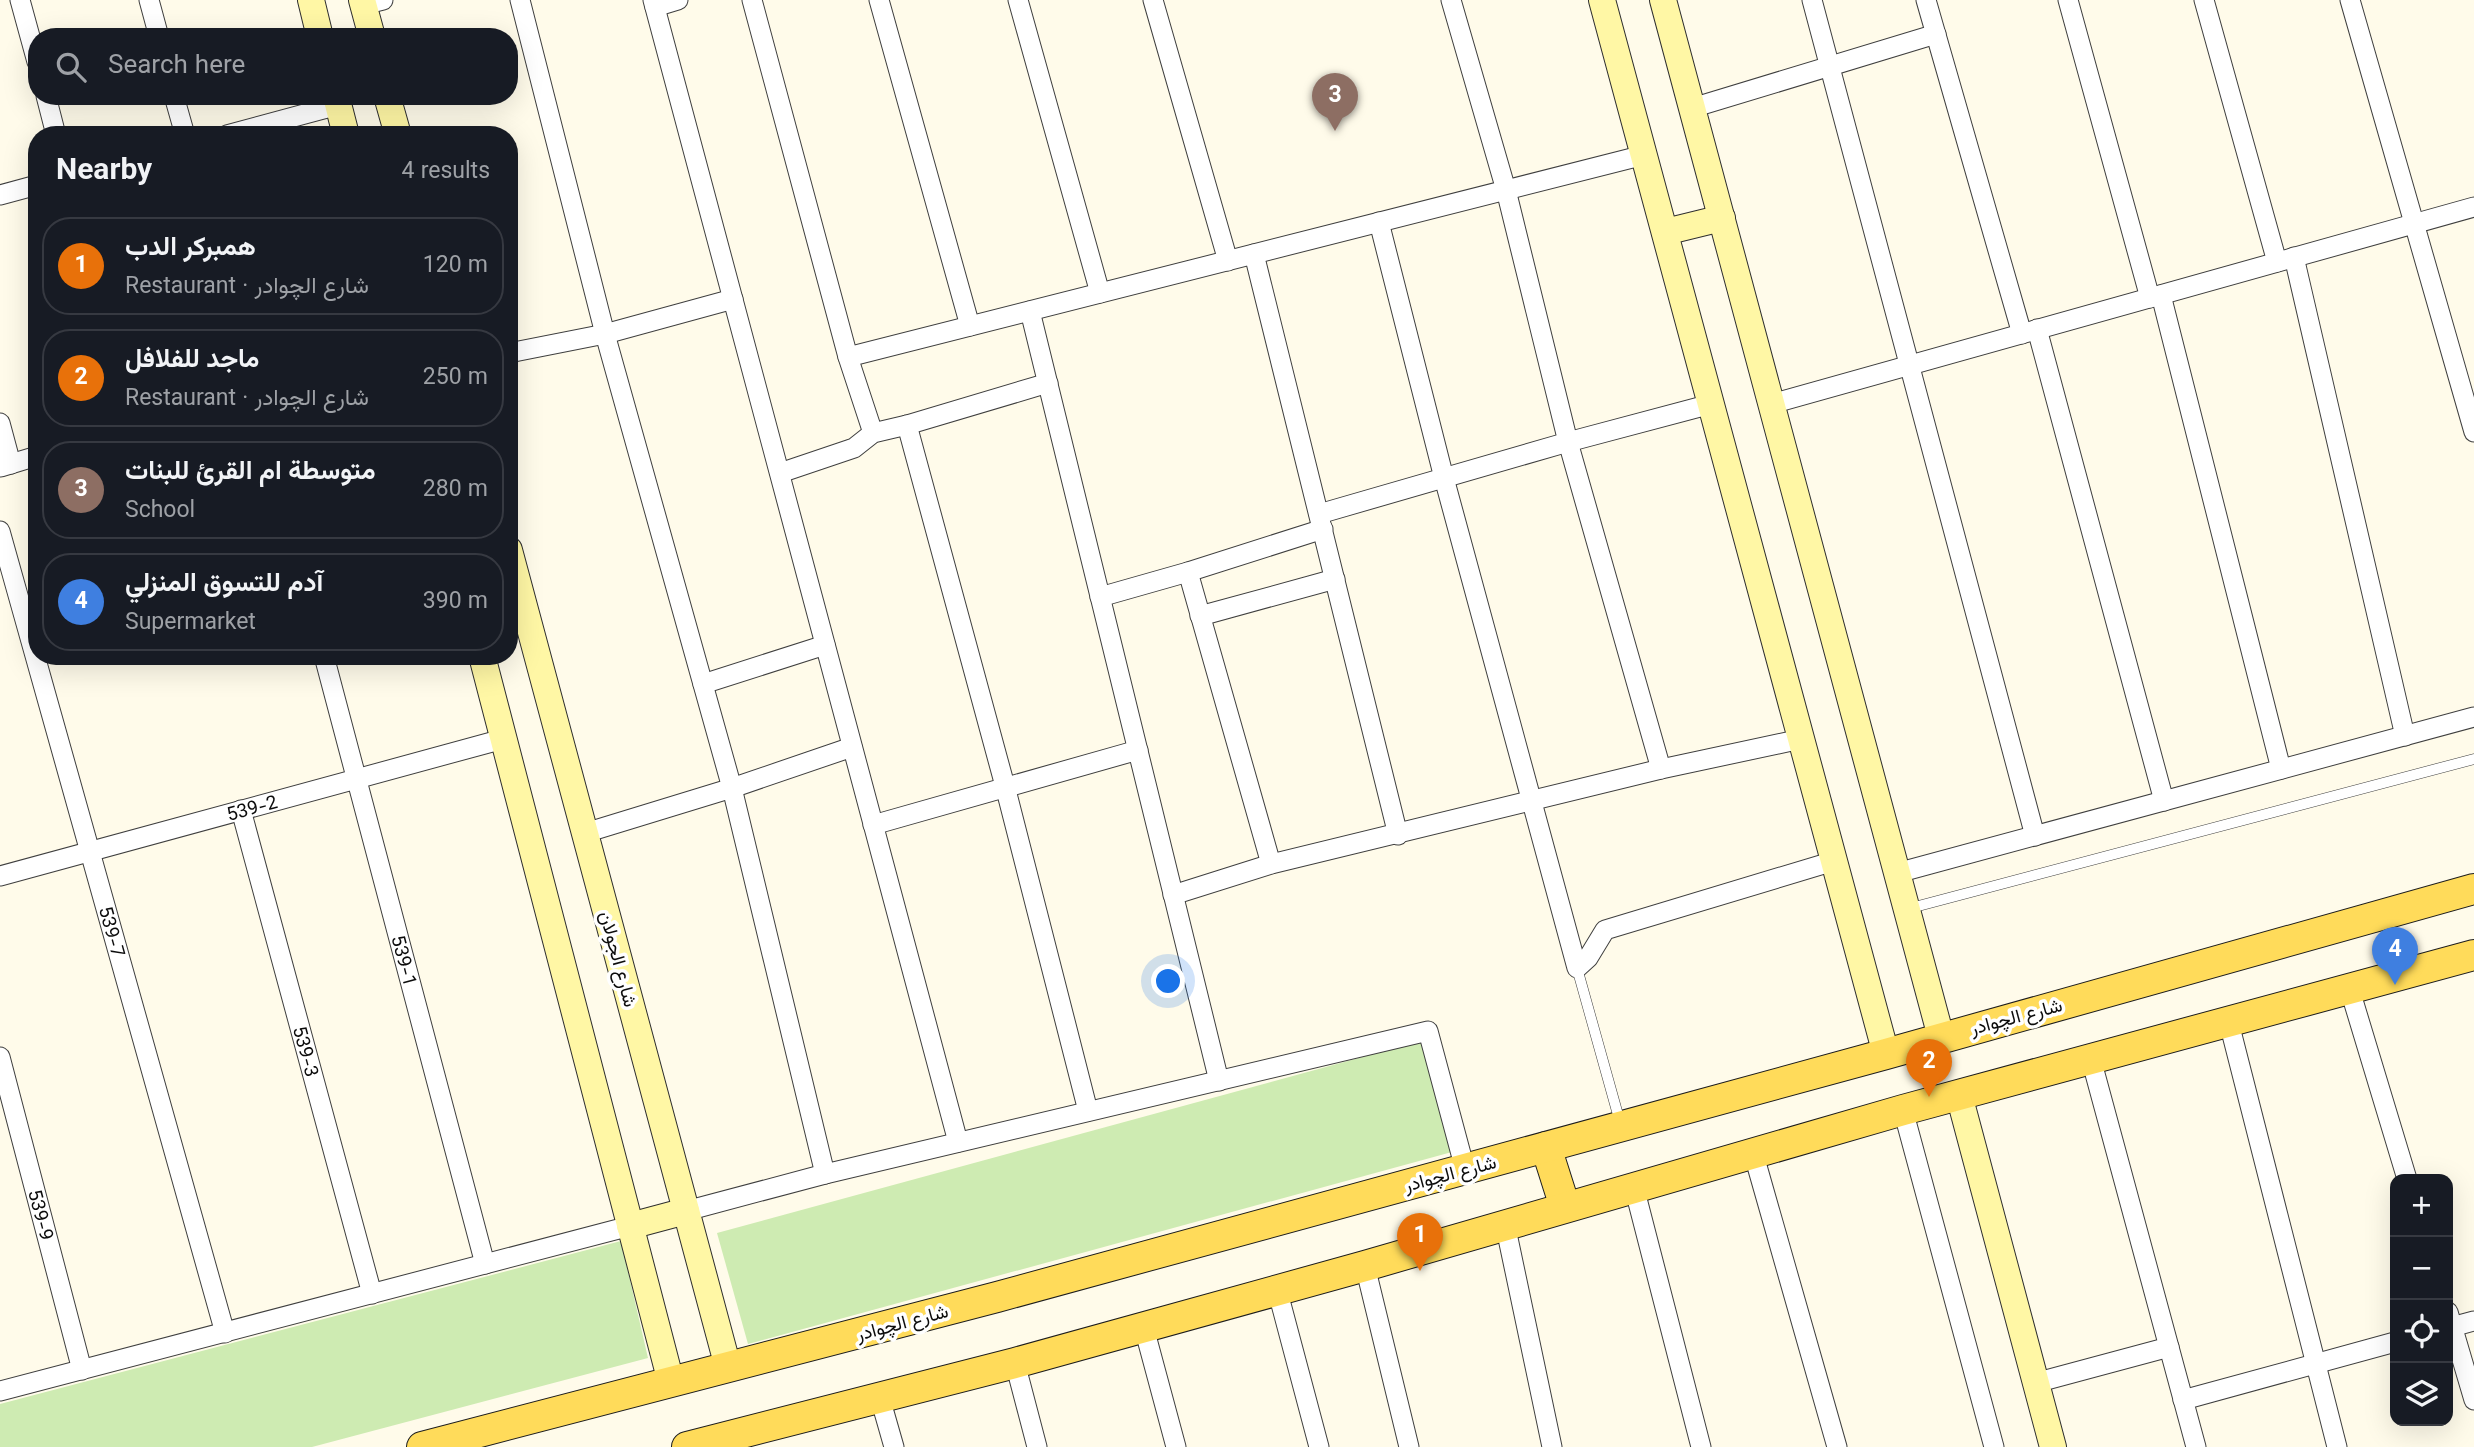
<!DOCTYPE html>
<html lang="en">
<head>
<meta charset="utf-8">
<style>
	:root { --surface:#171b24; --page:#242831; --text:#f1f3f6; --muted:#9ea1a6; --line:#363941; --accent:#1a73e8 }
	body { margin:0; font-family:Georgia,Vazirmatn,serif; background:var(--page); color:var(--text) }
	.controls { position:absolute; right:21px; bottom:21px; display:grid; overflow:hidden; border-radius:14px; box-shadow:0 7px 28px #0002 }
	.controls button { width:63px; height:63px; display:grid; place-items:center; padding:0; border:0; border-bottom:2px solid var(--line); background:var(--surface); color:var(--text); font:35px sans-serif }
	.you { position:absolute; left:1169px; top:982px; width:24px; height:24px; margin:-18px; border:5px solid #fff; border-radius:50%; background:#1a73e8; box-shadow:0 0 0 10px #1a73e833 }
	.badge { display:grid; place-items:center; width:46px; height:46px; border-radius:50%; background:var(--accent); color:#fff; font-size:23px; font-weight:700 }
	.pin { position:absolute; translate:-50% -58px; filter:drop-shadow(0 2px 4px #0008) }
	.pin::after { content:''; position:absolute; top:37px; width:24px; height:21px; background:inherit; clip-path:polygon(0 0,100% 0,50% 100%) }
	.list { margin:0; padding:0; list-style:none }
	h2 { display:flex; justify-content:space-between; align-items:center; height:91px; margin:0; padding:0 28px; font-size:30px }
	h2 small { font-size:23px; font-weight:400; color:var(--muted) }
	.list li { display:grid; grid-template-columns:46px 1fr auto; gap:21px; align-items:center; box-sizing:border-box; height:98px; margin:0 14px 14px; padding:0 14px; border:2px solid var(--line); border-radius:28px }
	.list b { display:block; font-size:26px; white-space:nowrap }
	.list p { margin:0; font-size:23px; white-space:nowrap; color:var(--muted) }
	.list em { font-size:23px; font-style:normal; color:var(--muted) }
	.icon { flex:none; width:38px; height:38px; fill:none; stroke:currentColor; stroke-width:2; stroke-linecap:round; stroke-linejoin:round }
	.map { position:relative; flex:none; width:2474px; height:1447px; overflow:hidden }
	.search { position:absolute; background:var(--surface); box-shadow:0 7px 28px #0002; left:28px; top:28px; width:490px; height:77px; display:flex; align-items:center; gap:18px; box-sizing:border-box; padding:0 24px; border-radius:28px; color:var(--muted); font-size:26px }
	.panel { position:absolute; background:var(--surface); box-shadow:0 7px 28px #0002; left:28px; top:126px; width:490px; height:539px; border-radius:28px }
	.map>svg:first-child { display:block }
</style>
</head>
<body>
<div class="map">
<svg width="2474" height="1447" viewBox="0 0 2474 1447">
	<rect width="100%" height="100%" fill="#fffbea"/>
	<g fill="#ceebb2">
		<path d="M1421,1041L1452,1152L748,1344L717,1233Z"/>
		<path d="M621,1241L648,1358L312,1447H0V1404Z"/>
	</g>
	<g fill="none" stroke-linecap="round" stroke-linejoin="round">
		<defs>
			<g id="lane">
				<path d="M1907,909L2474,759"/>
				<path d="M1577,968L1620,1122"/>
			</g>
			<g id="street">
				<path d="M20,0L37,62"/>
				<path d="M149,0L159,37"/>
				<path d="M520,0L605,334L732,788L825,1174"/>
				<path d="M653,0L958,1142"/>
				<path d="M752,0L848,357L873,433"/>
				<path d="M879,0L970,326"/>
				<path d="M1018,0L1100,293"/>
				<path d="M1153,0L1228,261"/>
				<path d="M1451,0L1506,190L1568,442L1661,769"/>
				<path d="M1812,0L2035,836"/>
				<path d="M1926,0L2022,334"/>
				<path d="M2068,0L2150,298"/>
				<path d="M2204,0L2277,262"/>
				<path d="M2350,0L2474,432"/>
				<path d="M363,5L383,0"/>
				<path d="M655,7L678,0"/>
				<path d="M46,96L56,135"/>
				<path d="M174,96L185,135"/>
				<path d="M1692,108L1936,34"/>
				<path d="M227,135L338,105"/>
				<path d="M0,195L37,185"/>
				<path d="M1379,222L1444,478L1577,968L1588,958L1605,930L1834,861"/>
				<path d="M1254,254L1398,835"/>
				<path d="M2294,257L2405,736"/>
				<path d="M2161,295L2281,769"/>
				<path d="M1030,311L1219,1081"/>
				<path d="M2037,329L2164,801"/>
				<path d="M509,353L605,334L733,299"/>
				<path d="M848,357L1644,155"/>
				<path d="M1771,404L2474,207"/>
				<path d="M0,423L11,464"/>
				<path d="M907,425L1005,786L1088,1111"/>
				<path d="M1,467L37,456"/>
				<path d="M780,473L854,448L873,433L907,425L1048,383"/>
				<path d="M1319,514L1568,442L1711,404"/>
				<path id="s1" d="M0,531L225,1333"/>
				<path d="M1188,572L1271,864"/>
				<path d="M1100,597L1188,572L1323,529"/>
				<path d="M1200,616L1335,579"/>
				<path id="s2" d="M324,656L485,1264"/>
				<path d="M703,684L825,645"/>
				<path id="s3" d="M241,810L372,1294"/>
				<path d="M873,825L1138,750"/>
				<path d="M585,833L732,788L852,747"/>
				<path d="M1897,873L2474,717"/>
				<path id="s4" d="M0,876L503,739"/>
				<path d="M1173,895L1271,864L1661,769L1801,739"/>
				<path d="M2349,987L2407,1179"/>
				<path d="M2229,1023L2337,1447"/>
				<path id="s5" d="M0,1057L82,1370"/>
				<path d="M2091,1059L2196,1447"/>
				<path d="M1903,1110L1994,1447"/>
				<path d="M1753,1152L1837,1447"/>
				<path d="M1634,1187L1701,1447"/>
				<path d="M686,1211L825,1174L1428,1031L1465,1169"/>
				<path d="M1505,1224L1552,1447"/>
				<path d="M1365,1266L1409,1447"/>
				<path d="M1277,1289L1319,1447"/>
				<path d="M2448,1312L2474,1400"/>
				<path d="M1144,1328L1176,1447"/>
				<path d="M2448,1328L2474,1321"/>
				<path d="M1015,1363L1037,1447"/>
				<path d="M2035,1383L2169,1347"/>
				<path d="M0,1391L630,1226"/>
				<path d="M880,1398L894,1447"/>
				<path d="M2183,1400L2395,1342"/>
			</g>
			<g id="secondary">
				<path d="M311,0L320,37"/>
				<path d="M362,0L372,37"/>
				<path d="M1602,0L1886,1054"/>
				<path d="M1663,0L1941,1037"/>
				<path d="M336,96L346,135"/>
				<path d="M387,96L398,135"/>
				<path d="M1665,232L1722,218"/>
				<path d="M509,550L728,1367"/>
				<path d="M482,656L671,1382"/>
				<path d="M1959,1095L2053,1447"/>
				<path d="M630,1226L686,1211"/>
			</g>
			<g id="primary">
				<path d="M1546,1147L1565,1207"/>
				<path d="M422,1447L997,1297L1886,1054L2474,889"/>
				<path d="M687,1447L1015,1363L1365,1266L1903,1110L2474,955"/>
			</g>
		</defs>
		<use href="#lane" stroke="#3f3f3f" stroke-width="11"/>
		<use href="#street" stroke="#3f3f3f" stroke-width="21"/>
		<use href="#secondary" stroke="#2e2e2e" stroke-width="28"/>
		<use href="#primary" stroke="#1d1d1d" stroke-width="32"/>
		<use href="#lane" stroke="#fff" stroke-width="10"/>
		<use href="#street" stroke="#fff" stroke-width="19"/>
		<use href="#secondary" stroke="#fff7a5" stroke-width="26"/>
		<use href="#primary" stroke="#ffdb5a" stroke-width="30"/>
	</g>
	<g text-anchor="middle" stroke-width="7" stroke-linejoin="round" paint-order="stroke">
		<g font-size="19" fill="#0c0c0c" stroke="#fff">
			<text dy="7" stroke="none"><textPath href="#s4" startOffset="261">539-2</textPath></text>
			<text dy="7" stroke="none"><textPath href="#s1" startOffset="416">539-7</textPath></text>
			<text transform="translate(619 959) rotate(75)" y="7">شارع الجولان</text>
			<text dy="7" stroke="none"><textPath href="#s2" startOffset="315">539-1</textPath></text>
			<text transform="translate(2016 1016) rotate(-15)" y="7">شارع الچوادر</text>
			<text dy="7" stroke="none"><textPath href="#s3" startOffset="250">539-3</textPath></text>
			<text transform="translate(1450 1173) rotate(-15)" y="7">شارع الچوادر</text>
			<text dy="7" stroke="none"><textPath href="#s5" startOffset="163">539-9</textPath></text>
			<text transform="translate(902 1322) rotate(-15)" y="7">شارع الچوادر</text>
		</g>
	</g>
</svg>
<div class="controls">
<button>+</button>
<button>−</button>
<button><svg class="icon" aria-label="locate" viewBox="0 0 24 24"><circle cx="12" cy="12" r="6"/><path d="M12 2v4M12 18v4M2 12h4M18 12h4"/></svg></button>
<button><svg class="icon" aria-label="layers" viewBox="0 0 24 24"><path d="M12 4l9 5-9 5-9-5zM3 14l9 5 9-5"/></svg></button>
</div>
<div class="you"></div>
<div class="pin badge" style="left:1420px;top:1271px;background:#e8710a">1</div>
<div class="pin badge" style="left:1929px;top:1097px;background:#e8710a">2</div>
<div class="pin badge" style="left:1335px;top:131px;background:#8d6e63">3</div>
<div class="pin badge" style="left:2395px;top:985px;background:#3f7fe0">4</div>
<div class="search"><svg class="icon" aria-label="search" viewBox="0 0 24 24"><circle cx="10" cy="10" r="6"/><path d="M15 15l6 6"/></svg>Search here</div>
<section class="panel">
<h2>Nearby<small>4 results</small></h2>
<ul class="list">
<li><span class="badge" style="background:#e8710a">1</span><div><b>همبركر الدب</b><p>Restaurant · شارع الچوادر</p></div><em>120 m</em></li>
<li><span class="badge" style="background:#e8710a">2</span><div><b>ماجد للفلافل</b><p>Restaurant · شارع الچوادر</p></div><em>250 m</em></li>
<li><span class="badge" style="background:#8d6e63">3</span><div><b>متوسطة ام القرئ للبنات</b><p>School</p></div><em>280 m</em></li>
<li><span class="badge" style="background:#3f7fe0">4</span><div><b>آدم للتسوق المنزلي</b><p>Supermarket</p></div><em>390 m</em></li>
</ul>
</section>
</div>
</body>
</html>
